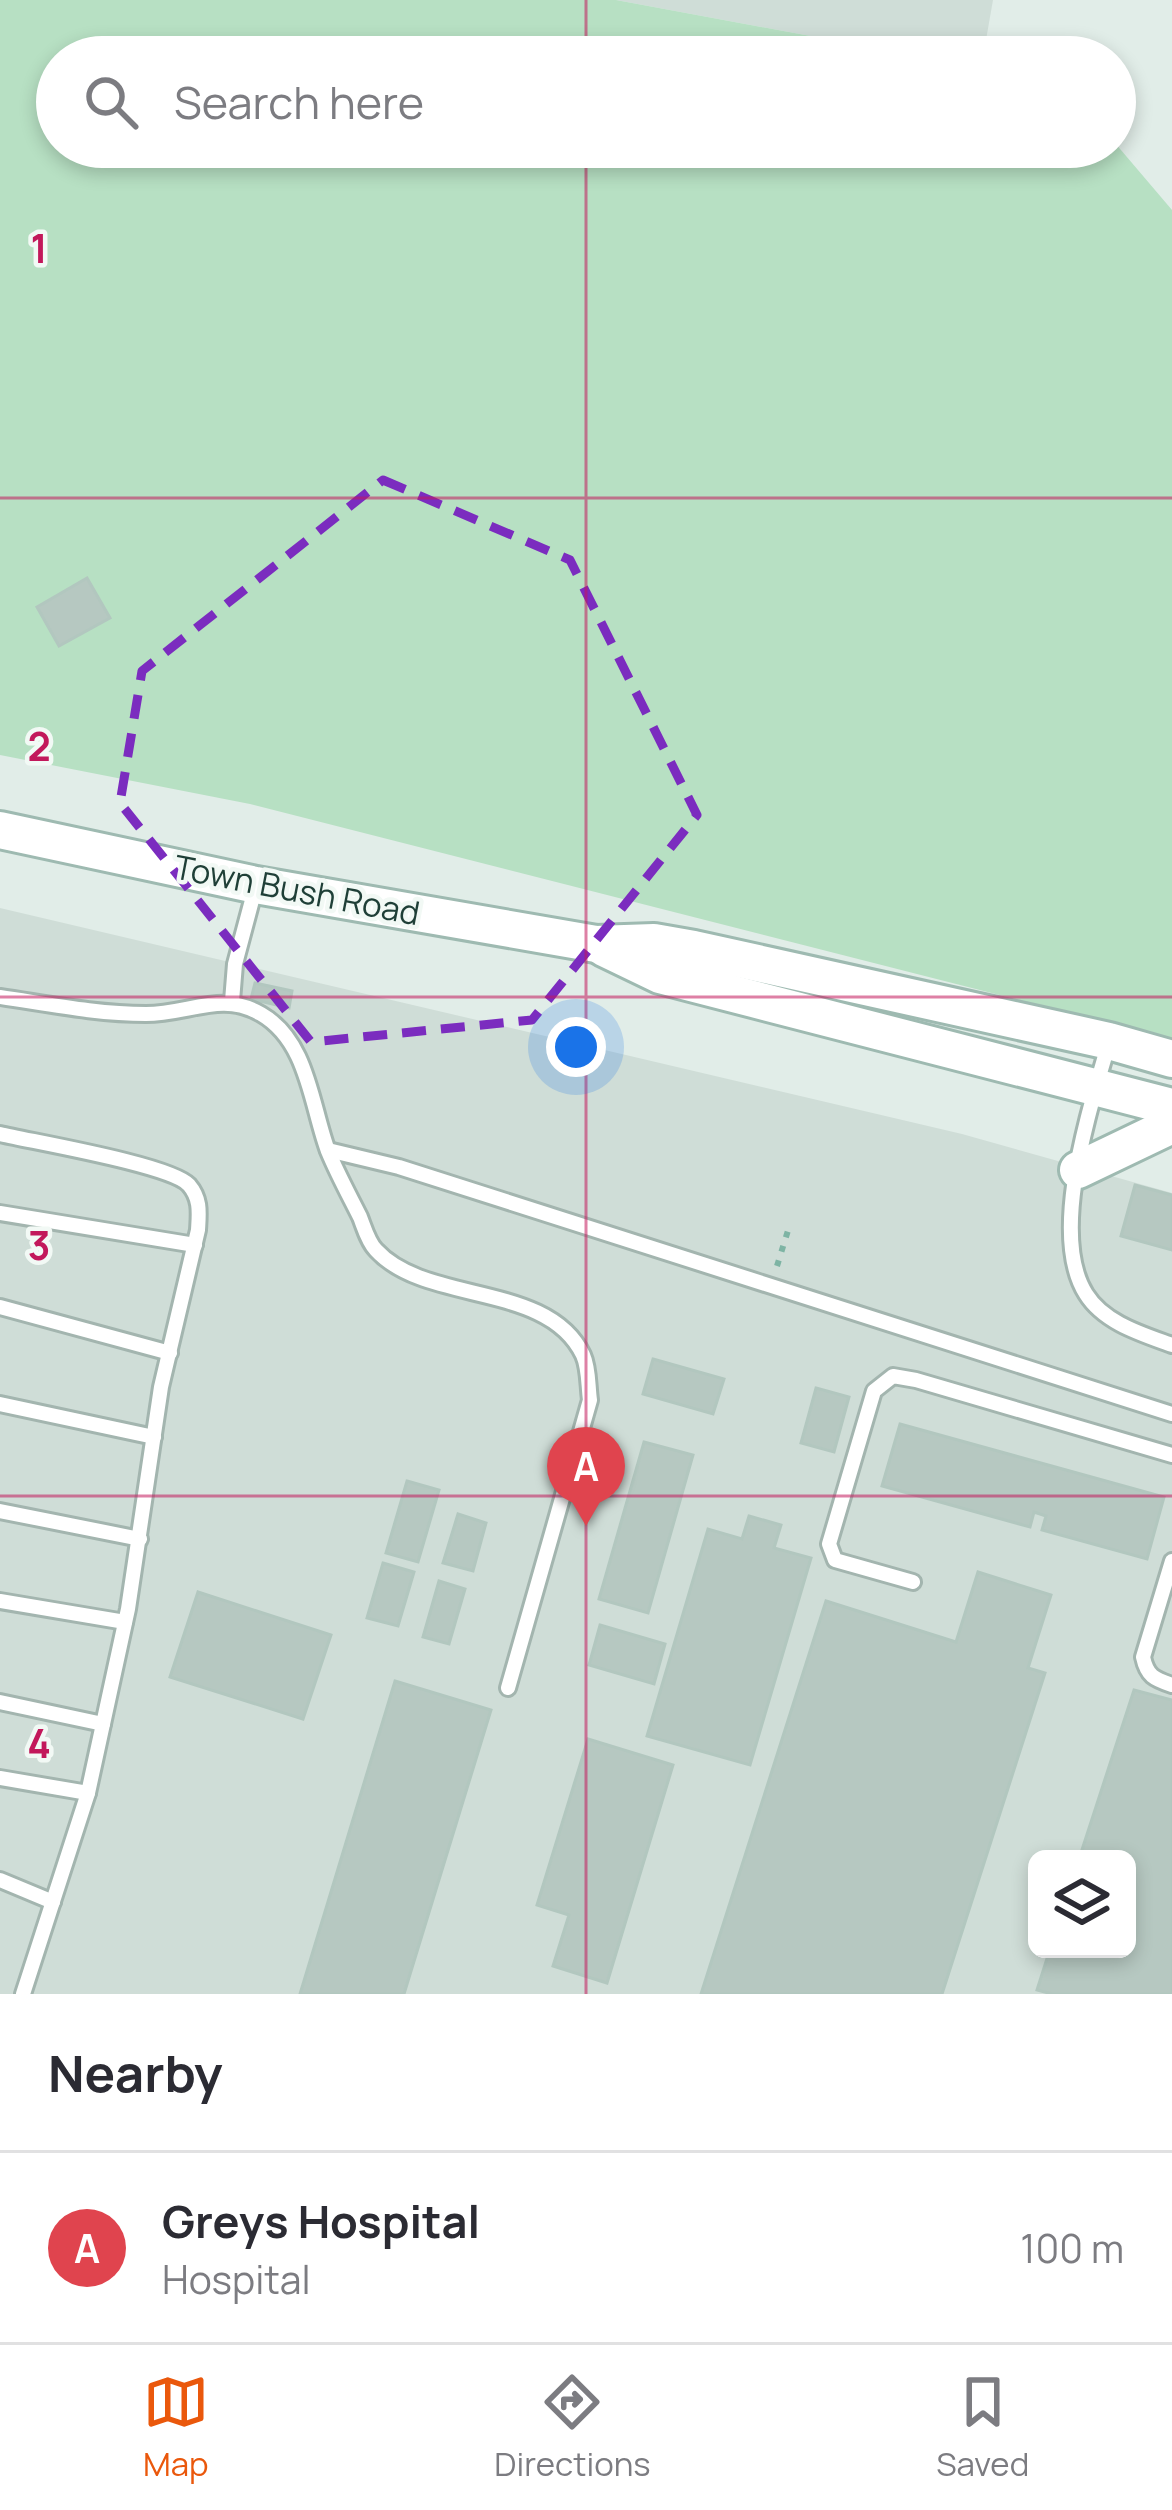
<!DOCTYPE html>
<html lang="en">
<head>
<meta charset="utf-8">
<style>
	:root { --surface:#fff; --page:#f2f2f3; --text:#2b2b33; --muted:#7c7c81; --line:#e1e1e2; --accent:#ea580c }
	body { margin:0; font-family:Manrope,sans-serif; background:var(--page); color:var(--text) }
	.controls { position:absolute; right:36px; bottom:36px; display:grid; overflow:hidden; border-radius:18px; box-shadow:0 6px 18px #0003 }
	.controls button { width:108px; height:108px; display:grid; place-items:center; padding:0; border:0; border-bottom:3px solid var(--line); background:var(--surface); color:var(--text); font:60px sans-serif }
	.you { position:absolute; left:576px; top:1047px; width:42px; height:42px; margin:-30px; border:9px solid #fff; border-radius:50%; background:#1a73e8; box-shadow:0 0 0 18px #1a73e833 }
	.badge { display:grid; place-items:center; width:78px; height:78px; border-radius:50%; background:var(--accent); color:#fff; font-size:39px; font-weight:700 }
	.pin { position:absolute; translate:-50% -99px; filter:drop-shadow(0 3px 6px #0008) }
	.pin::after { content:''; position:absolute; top:63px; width:42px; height:36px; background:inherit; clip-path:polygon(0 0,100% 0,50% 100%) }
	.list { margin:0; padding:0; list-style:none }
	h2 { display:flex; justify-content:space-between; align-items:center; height:156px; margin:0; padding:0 48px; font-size:51px }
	h2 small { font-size:39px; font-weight:400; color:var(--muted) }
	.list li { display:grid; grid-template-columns:78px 1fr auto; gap:36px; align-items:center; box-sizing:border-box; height:192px; padding:0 48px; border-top:3px solid var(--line) }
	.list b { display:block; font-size:45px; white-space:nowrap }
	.list p { margin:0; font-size:39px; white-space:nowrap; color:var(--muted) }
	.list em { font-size:39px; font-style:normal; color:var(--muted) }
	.icon { flex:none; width:66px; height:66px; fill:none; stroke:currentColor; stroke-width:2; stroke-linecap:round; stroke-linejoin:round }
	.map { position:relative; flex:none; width:1172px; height:1994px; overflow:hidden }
	.search { position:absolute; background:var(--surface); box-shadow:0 6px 18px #0003; left:36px; right:36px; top:36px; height:132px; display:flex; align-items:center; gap:30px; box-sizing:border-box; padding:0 42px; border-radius:66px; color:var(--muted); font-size:45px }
	.sheet { height:348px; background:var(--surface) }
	nav { display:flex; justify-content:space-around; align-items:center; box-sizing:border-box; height:168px; border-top:3px solid var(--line); background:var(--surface); font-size:33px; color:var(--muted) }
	nav a { display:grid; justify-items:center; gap:6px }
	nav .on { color:var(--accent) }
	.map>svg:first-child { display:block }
</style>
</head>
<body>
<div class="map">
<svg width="1172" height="1994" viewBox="0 0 1172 1994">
	<rect width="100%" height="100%" fill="#e1ede8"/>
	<g fill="#cfddd7" fill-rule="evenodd">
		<path d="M616,0H993L983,57H924Z"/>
		<path d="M0,908L962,1134L1172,1193V1994H0ZM1037,1859H1127V1949H1037Z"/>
	</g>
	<path fill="#b7e0c3" d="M0,0H616L924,57H57V147H1115V143L1172,210V1039L250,804L0,755Z"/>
	<g fill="#b6c8c1" stroke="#b2c7bf" stroke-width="3">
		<path d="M87,578L110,618L59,646L37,607Z"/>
		<path d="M255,983L292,991L289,1008L251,999Z"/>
		<path d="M1135,1185L1172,1195V1250L1121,1236Z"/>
		<path d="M653,1359L724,1379L713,1414L643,1394Z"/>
		<path d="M816,1388L849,1397L834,1452L801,1443Z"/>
		<path d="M900,1424L1164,1497L1147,1559L1042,1530L1046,1516L1034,1512L1030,1527L882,1486Z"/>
		<path d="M644,1442L693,1455L648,1613L599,1599Z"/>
		<path d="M407,1481L439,1490L418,1562L386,1553Z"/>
		<path d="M458,1514L486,1523L473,1571L443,1563Z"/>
		<path d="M749,1516L781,1525L774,1548L811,1558L750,1765L647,1736L708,1529L742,1539Z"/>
		<path d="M383,1563L414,1572L398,1626L367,1618Z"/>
		<path d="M978,1572L1051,1595L1028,1668L1045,1673L942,1994H701L826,1601L956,1642Z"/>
		<path d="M439,1581L465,1589L449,1644L423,1637Z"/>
		<path d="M198,1592L331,1635L303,1719L170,1677Z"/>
		<path d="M600,1625L665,1644L654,1684L589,1665Z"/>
		<path d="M395,1681L491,1710L404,1994H300Z"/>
		<path d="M1134,1690L1172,1700V1994H1052L1037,1990L1050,1949H1127V1859H1079Z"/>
		<path d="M588,1739L673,1765L607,1983L553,1966L569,1915L537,1905Z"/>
	</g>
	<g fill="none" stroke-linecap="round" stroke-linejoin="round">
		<defs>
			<g id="lane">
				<path d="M0,997C48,1004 97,1014 146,1014C189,1014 222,991 261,1014C308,1041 311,1105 328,1151C337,1173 349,1195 360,1217C364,1227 368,1242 376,1250C426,1305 548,1281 583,1355C589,1368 588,1386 590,1400L508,1688"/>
				<path d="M232,1001L235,964L255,889"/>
				<path d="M1109,1042C1091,1106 1048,1234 1086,1294C1104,1323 1142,1334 1172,1345"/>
				<path d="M0,1134C34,1142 171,1165 189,1185C201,1199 199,1213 198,1230L161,1387L128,1609L88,1793L23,1994"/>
				<path d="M328,1150L399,1167L1172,1414"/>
				<path d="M0,1213L195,1245"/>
				<path d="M0,1307L170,1353"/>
				<path d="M0,1404L154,1437"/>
				<path d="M0,1511L140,1539"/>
				<path d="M1172,1561L1143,1657C1147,1676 1154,1679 1172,1685"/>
				<path d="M913,1582L835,1560L829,1544L874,1391L893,1376L916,1380L1172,1455"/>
				<path d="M0,1601L125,1622"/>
				<path d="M0,1702L103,1724"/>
				<path d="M0,1778L88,1793"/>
				<path d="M0,1880L53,1902"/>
			</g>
			<g id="secondary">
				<path d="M0,830L256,885L596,944L654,942L694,949L1109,1041L1172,1059"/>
				<path d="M604,948L660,975L1172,1107"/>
				<path d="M1078,1170L1172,1125"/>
			</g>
		</defs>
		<use href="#lane" stroke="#a3b5af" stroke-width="20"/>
		<use href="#secondary" stroke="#9ebab1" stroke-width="42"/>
		<path stroke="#7eb4a4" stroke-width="6" stroke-dasharray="6 9" stroke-linecap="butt" d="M777,1266L790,1224"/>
		<use href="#lane" stroke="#fff" stroke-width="14"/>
		<use href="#secondary" stroke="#fff" stroke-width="36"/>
	</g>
	<path fill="none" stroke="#7b2cbf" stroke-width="9" stroke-dasharray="24 15" stroke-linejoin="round" d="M383,480L570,560L697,815L532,1020L311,1042L120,803L142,671Z"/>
	<path fill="none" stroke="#c2185b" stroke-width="3" stroke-opacity="0.55" d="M586,0V57M586,147V1994M0,498H1172M0,997H1172M0,1496H1172"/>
	<g text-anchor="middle" stroke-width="9" stroke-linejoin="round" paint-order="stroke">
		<g font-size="33" fill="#1f3f37" stroke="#f2f9f5">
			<text transform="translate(297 890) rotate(11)" y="12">Town Bush Road</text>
		</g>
	</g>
	<g font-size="39" text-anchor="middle" font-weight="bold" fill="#c2185b" stroke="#f2f9f5" stroke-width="9" stroke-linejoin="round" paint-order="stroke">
		<text x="39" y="263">1</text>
		<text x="39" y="761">2</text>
		<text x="39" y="1260">3</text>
		<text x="39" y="1758">4</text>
	</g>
</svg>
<div class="controls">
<button><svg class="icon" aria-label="layers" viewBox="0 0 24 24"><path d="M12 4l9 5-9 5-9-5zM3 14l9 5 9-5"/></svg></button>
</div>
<div class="you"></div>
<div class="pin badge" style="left:586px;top:1526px;background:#e0444e">A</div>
<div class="search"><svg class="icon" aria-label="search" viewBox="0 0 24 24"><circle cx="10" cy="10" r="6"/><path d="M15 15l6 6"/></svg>Search here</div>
</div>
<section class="sheet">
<h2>Nearby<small></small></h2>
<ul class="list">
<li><span class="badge" style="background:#e0444e">A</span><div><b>Greys Hospital</b><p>Hospital</p></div><em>100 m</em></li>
</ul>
</section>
<nav>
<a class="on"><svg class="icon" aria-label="map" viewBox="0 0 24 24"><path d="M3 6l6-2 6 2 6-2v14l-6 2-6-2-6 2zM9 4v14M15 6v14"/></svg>Map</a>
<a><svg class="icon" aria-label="directions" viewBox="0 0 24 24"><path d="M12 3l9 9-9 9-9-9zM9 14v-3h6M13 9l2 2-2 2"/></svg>Directions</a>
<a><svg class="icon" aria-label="saved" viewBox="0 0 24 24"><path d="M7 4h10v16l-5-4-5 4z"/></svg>Saved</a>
</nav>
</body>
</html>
